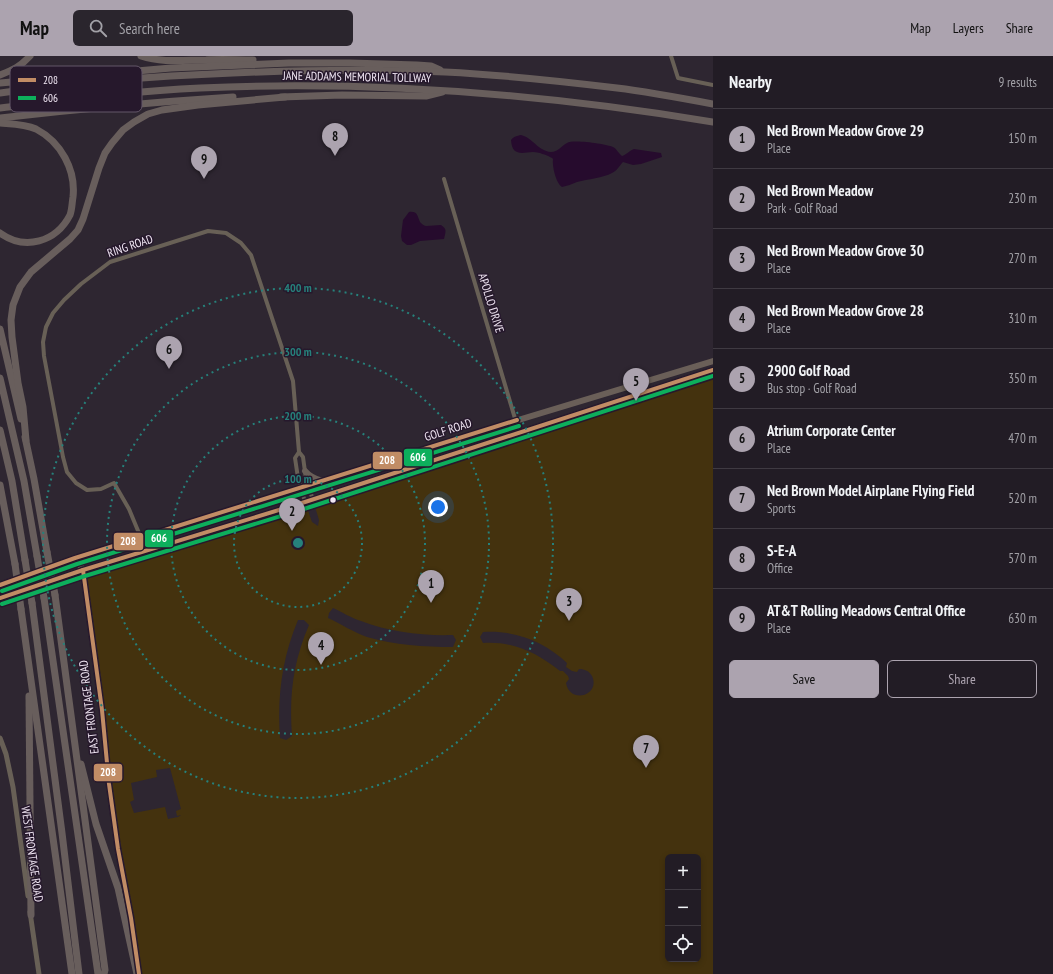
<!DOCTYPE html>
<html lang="en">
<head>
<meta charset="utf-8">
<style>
	:root { --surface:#221c25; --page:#2a252d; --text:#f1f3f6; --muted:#a2a1a7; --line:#3f3a42; --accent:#aca3af }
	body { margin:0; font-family:"PT Sans Narrow",sans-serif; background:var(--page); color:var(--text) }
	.controls { position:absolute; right:12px; bottom:12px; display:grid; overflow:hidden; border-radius:6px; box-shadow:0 2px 6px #0003 }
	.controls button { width:36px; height:36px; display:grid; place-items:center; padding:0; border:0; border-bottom:1px solid var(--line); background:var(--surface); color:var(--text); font:20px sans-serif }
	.you { position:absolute; left:438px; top:451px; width:14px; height:14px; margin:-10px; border:3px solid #fff; border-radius:50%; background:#1a73e8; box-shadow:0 0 0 6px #1a73e833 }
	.badge { display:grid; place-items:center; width:26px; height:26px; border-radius:50%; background:var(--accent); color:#111; font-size:13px; font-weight:700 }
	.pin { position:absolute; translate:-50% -33px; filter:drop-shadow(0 1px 2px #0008) }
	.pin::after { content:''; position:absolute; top:21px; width:14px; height:12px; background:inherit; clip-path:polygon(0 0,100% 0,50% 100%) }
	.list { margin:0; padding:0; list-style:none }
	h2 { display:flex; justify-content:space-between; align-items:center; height:52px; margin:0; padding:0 16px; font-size:17px }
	h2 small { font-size:13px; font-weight:400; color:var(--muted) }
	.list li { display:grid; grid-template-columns:26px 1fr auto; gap:12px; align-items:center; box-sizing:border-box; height:60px; padding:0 16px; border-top:1px solid var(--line) }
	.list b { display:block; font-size:15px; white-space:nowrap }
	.list p { margin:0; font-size:13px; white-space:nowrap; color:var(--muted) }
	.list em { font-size:13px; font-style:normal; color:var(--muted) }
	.actions { display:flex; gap:8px; padding:12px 16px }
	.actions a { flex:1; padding:9px 0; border:1px solid var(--accent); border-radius:6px; text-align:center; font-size:14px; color:var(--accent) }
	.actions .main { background:var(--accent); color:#111 }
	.icon { flex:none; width:22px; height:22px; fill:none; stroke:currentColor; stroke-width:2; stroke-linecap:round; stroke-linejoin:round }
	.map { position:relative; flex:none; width:713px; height:918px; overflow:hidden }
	header { display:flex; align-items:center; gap:24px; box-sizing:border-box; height:56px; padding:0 20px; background:var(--accent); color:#111 }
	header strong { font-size:19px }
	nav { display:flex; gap:22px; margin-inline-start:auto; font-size:14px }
	.search { width:280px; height:36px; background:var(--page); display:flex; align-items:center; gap:10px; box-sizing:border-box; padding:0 14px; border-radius:6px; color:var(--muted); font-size:15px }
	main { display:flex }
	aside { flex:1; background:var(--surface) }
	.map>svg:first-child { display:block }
</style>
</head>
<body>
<header>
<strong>Map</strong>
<div class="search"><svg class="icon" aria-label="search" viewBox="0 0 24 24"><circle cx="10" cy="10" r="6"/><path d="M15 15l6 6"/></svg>Search here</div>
<nav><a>Map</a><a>Layers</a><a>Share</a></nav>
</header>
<main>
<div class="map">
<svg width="713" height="918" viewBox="0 0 713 918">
	<rect width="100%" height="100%" fill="#2e2631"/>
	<path fill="#44320e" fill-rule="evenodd" d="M713,314V918H139L117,786L83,514L305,446L312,466L318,470L319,464L313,444ZM333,552C342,556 351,562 361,565C390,576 422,580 453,579L456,584L453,591C424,591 395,589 367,581C353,576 341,568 328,562L329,557ZM298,564H304L309,569C293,606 289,640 292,680L286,684L280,682C277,641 282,602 298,564ZM483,576C515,574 544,585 567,607L566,611L572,615L577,616L579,613C585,613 589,615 592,620C601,639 570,649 566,627L569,623L568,620L563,615H560C537,597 514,585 483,587L480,581ZM170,712L181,753L176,755L177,760L181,759L178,761L168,763L165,751L134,757L130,746L134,744L131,727L157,721L156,714ZM668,801H698V903H668Z"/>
	<g fill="#260b2d">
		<path d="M521,79C533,82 538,95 551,96C558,96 561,90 567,87C573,83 606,88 613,91C617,93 618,97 622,100C626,99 629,95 634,93L661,97L662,101L641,108L633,109L623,106C619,110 617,115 612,117C603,122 588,123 577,126C572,128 567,130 562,131C556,127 552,110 553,103L552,102C547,99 538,96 533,96C521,97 512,100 511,84C514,80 517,80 521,79Z"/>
		<path d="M409,156C418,155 417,160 420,166C421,167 424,170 426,170L441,169C447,173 446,175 444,183L420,185L411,189H407L402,185L401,180L403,164Z"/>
	</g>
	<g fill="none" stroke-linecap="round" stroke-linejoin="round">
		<g stroke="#686056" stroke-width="4">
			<path d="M671,0L678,22L713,29"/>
			<path d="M444,123L519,376"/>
			<path d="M299,396L295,402L298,422L305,446"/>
			<path d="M141,482L129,453L114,427L101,433L87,434L76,427L67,416L63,401L44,300L43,286L46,271L53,257L64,244L81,228L110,206L208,175L226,177L241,187L251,199L293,325L299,396L303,401L306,423L313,444"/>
		</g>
		<g stroke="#686056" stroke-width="5">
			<path d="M0,682L6,698L13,731L28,840"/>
			<path d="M30,856L39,918"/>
		</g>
		<g stroke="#6a5f58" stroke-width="6">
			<path d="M305,415C310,421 315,423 322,425"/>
			<path d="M75,502L83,514L102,654L109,728L118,793L131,862L137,903"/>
			<path d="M0,529L75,502L165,475L309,429L352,416L482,375L713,305"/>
			<path d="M0,542L83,514L305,446L713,314"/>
		</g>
		<g stroke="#685e5c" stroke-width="7">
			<path d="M141,0C162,7 185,4 206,4C222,3 237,4 253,4"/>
			<path d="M0,19C13,14 21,10 30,0"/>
			<path d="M0,27L171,12L289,7H350L417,9L431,10L440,14"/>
			<path d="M0,37C77,26 155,20 233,17C304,14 374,13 445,16C503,19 560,25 617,32C649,36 681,42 713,48"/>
			<path d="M281,41L342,39L426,40L442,36"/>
			<path d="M0,52C67,44 133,35 200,32C372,24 544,38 713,66"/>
			<path d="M0,62C78,53 155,46 233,41"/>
			<path d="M0,67C12,68 25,68 36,73C61,86 76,114 73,141C72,147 72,154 70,159C56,186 25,195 0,177"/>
			<path d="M0,273L21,363"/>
			<path d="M0,322L24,425L37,500"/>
			<path d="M0,374L12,425L25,504"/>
			<path d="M25,381L34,423L47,496"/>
			<path d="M26,384L23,351L18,327L12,281L11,264L13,249L20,231L31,216L70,183L78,174L83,163L99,112L105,97L112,87L123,74L134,66L148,58L162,54L198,49L285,41"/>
			<path d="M0,429L15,508"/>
			<path d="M55,539L105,914L104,918"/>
			<path d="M44,542L98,918"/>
			<path d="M32,547L62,777L79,918"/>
			<path d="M21,553L72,918"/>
			<path d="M29,640L31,859"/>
			<path d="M81,708L96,768L118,832L137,918"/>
		</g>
		<g stroke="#685e5c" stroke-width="7">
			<path d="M47,496L55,539"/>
			<path d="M37,500L44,542"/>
			<path d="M25,504L32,547"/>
			<path d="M15,508L21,553"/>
		</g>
		<defs>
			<g id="bus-1">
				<path d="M83,514L102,654L109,728L118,793L131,862L139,918"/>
				<path d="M0,529L75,502L517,364"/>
				<path d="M0,542L83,514L305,446L713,314"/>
			</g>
			<g id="bus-2">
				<path d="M2,535L77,508L519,370"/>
				<path d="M2,548L85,520L307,452L713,320"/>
			</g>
		</defs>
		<use href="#bus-1" stroke="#26182c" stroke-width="7"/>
		<use href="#bus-2" stroke="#26182c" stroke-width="7"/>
		<use href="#bus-1" stroke="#c18c65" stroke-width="4"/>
		<use href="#bus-2" stroke="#0daf5c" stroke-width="4"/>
	</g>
	<g fill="none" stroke="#26817b" stroke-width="2" stroke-dasharray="2 4">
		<circle cx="298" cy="487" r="64"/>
		<circle cx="298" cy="487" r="127"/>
		<circle cx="298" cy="487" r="191"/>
		<circle cx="298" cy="487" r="255"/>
	</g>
	<circle fill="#f0e6f3" stroke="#26182c" stroke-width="1.5" cx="333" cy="444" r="3.5"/>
	<g text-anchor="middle" stroke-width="3" stroke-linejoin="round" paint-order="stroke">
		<g font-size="12" fill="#f0e6f3" stroke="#26182c">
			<text transform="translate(357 21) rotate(1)" y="4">JANE ADDAMS MEMORIAL TOLLWAY</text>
			<text transform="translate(130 190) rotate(-19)" y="4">RING ROAD</text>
			<text transform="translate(491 247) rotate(73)" y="4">APOLLO DRIVE</text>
			<text transform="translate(448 374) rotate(-18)" y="4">GOLF ROAD</text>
			<text transform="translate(89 651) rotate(-97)" y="4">EAST FRONTAGE ROAD</text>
			<text transform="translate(32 798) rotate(82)" y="4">WEST FRONTAGE ROAD</text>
		</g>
	</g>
	<rect x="10" y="10" width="132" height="46" rx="6" fill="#26182c" stroke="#635668" stroke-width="1"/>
	<rect x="18" y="22" width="18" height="4" fill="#c18c65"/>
	<rect x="18" y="40" width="18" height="4" fill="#0daf5c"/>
	<g font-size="11" fill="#f0e6f3">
		<text x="43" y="28">208</text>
		<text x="43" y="46">606</text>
	</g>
	<circle cx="298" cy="487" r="6" fill="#26817b" stroke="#26182c" stroke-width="2"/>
	<g font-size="12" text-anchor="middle" font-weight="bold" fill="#26817b" stroke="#26182c" stroke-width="3" stroke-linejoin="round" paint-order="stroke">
		<text x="298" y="236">400 m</text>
		<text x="298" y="300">300 m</text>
		<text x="298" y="364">200 m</text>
		<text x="298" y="427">100 m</text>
	</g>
	<g stroke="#26182c" stroke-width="1.5">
		<rect x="403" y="392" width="30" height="19" rx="4" fill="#0daf5c"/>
		<rect x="372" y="395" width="31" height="19" rx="4" fill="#c18c65"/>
		<rect x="144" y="473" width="30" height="19" rx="4" fill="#0daf5c"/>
		<rect x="113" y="476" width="31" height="19" rx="4" fill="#c18c65"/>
		<rect x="93" y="707" width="30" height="19" rx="4" fill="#c18c65"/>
	</g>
	<g font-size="11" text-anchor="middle" font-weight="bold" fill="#fff">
		<text x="418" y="405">606</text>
		<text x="387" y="408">208</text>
		<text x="159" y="486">606</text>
		<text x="128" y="489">208</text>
		<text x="108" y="720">208</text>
	</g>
</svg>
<div class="controls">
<button>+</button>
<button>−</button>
<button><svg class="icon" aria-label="locate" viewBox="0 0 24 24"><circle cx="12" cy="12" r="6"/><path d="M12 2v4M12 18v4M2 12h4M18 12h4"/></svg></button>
</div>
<div class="you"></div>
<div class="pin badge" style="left:431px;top:547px">1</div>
<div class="pin badge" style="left:292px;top:475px">2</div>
<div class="pin badge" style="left:569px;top:565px">3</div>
<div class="pin badge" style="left:321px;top:609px">4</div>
<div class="pin badge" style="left:636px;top:345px">5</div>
<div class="pin badge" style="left:169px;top:313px">6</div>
<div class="pin badge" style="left:646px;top:712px">7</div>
<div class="pin badge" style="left:335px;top:100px">8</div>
<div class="pin badge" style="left:204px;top:123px">9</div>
</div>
<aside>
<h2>Nearby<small>9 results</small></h2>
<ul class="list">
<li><span class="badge">1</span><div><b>Ned Brown Meadow Grove 29</b><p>Place</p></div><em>150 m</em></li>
<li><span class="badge">2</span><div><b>Ned Brown Meadow</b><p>Park · Golf Road</p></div><em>230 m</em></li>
<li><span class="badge">3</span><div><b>Ned Brown Meadow Grove 30</b><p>Place</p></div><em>270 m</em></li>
<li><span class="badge">4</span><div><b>Ned Brown Meadow Grove 28</b><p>Place</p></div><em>310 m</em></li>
<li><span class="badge">5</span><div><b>2900 Golf Road</b><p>Bus stop · Golf Road</p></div><em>350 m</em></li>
<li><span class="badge">6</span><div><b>Atrium Corporate Center</b><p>Place</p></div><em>470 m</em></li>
<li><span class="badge">7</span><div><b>Ned Brown Model Airplane Flying Field</b><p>Sports</p></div><em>520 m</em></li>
<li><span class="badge">8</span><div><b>S-E-A</b><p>Office</p></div><em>570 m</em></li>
<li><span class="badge">9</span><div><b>AT&amp;T Rolling Meadows Central Office</b><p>Place</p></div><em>630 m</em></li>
</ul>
<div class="actions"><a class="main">Save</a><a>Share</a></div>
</aside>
</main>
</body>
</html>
